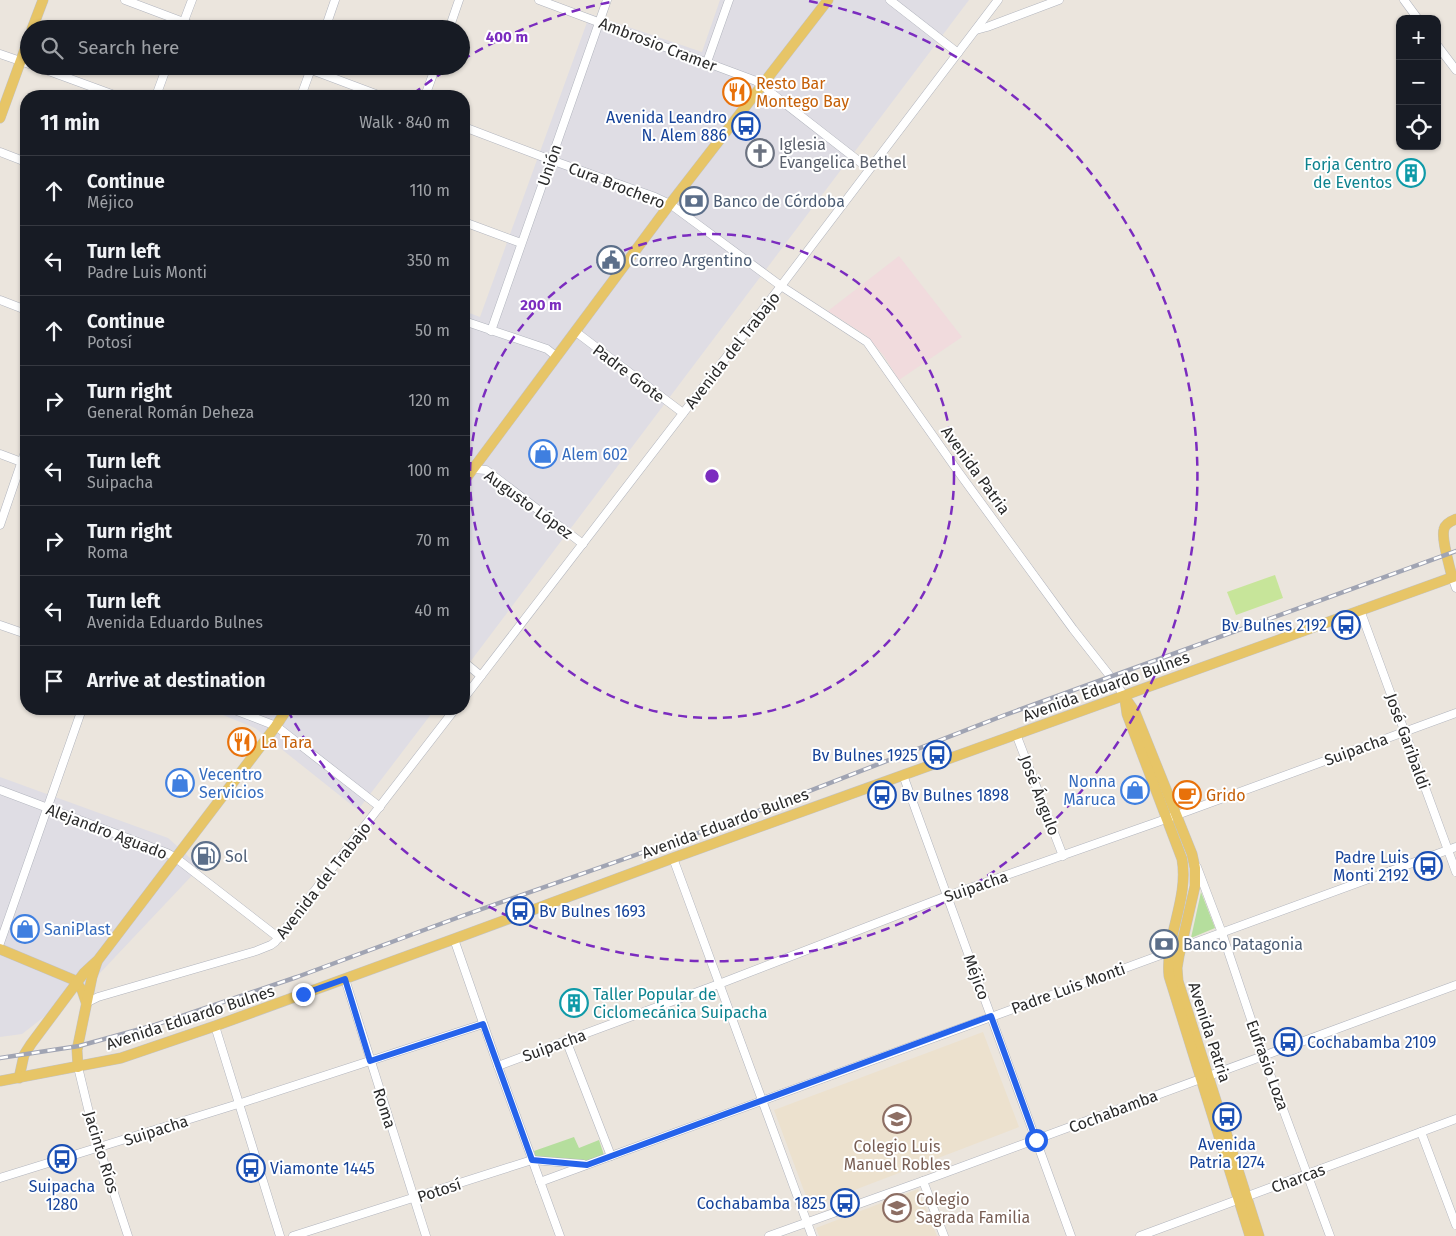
<!DOCTYPE html>
<html lang="en">
<head>
<meta charset="utf-8">
<style>
	:root { --surface:#171b24; --page:#20242c; --text:#f1f3f6; --muted:#9ea1a6; --line:#363941 }
	body { margin:0; font-family:"Fira Sans",sans-serif; background:var(--page); color:var(--text) }
	.controls { position:absolute; right:15px; top:15px; display:grid; overflow:hidden; border-radius:10px; box-shadow:0 1px 4px #0004 }
	.controls button { width:45px; height:45px; display:grid; place-items:center; padding:0; border:0; border-bottom:1px solid var(--line); background:var(--surface); color:var(--text); font:25px sans-serif }
	.stop { position:absolute; width:15px; height:15px; margin:-11px; border:4px solid #2563eb; border-radius:50%; background:#fff }
	.stop.end { background:#2563eb; border-color:#fff; box-shadow:0 1px 5px #0008 }
	.list { margin:0; padding:0; list-style:none }
	h2 { display:flex; justify-content:space-between; align-items:center; height:65px; margin:0; padding:0 20px; font-size:21px }
	h2 small { font-size:16px; font-weight:400; color:var(--muted) }
	.list li { display:grid; grid-template-columns:32px 1fr auto; gap:15px; align-items:center; box-sizing:border-box; height:70px; padding:0 20px; border-top:1px solid var(--line) }
	.list b { display:block; font-size:19px; white-space:nowrap }
	.list p { margin:0; font-size:16px; white-space:nowrap; color:var(--muted) }
	.list em { font-size:16px; font-style:normal; color:var(--muted) }
	.icon { flex:none; width:28px; height:28px; fill:none; stroke:currentColor; stroke-width:2; stroke-linecap:round; stroke-linejoin:round }
	.map { position:relative; flex:none; width:1456px; height:1236px; overflow:hidden }
	.search { position:absolute; background:var(--surface); box-shadow:0 1px 4px #0004; left:20px; top:20px; width:450px; height:55px; display:flex; align-items:center; gap:12px; box-sizing:border-box; padding:0 18px; border-radius:28px; color:var(--muted); font-size:19px }
	.panel { position:absolute; background:var(--surface); box-shadow:0 1px 4px #0004; left:20px; top:90px; width:450px; height:625px; border-radius:20px }
	.map>svg:first-child { display:block }
</style>
</head>
<body>
<div class="map">
<svg width="1456" height="1236" viewBox="0 0 1456 1236">
	<rect width="100%" height="100%" fill="#ebe5dd"/>
	<g fill="#dfdde4">
		<path d="M720,0H969L464,670V311L480,317L590,14L702,52Z"/>
		<path d="M208,709H435L358,810L255,728Z"/>
		<path d="M0,777L168,838L200,867L99,974L22,1034L0,1037Z"/>
	</g>
	<g fill="#ece1ce">
		<path d="M983,1032L1019,1127L810,1207L774,1110Z"/>
		<path d="M918,1189L937,1236H819L816,1228Z"/>
	</g>
	<path fill="#f1dbdd" d="M899,256L962,337L899,380L884,356L867,336L828,311Z"/>
	<g fill="#b5de9d">
		<path d="M1201,892L1215,928L1191,938Z"/>
		<path d="M574,1137L579,1148L599,1140L604,1155L587,1163L536,1159L534,1151Z"/>
	</g>
	<path fill="#c7e59a" d="M1275,575L1283,598L1236,615L1227,592Z"/>
	<g fill="none" stroke-linecap="round" stroke-linejoin="round">
		<defs>
			<g id="minor">
				<path d="M125,0L202,29"/>
				<path d="M539,0L756,81L869,169"/>
				<path d="M890,0L958,53"/>
				<path d="M1404,0L1418,19"/>
				<path d="M181,29L192,0"/>
				<path d="M325,29L335,0"/>
				<path d="M449,29L459,0"/>
				<path d="M976,30L987,27L1059,0"/>
				<path d="M1437,45L1456,70"/>
				<path d="M0,54L29,64"/>
				<path d="M707,62L729,0"/>
				<path d="M35,66L117,96"/>
				<path d="M301,66L381,96"/>
				<path d="M156,96L167,66"/>
				<path d="M301,96L312,66"/>
				<path d="M425,96L436,66"/>
				<path d="M464,127L551,160L655,197L670,204L781,286L867,342L957,470L1073,629L1117,685L1124,696"/>
				<path d="M0,152L26,162"/>
				<path d="M464,222L521,243"/>
				<path d="M0,300L26,310"/>
				<path d="M464,321L547,349L557,357"/>
				<path d="M491,331L607,0"/>
				<path d="M576,332L683,413"/>
				<path d="M0,454L24,463"/>
				<path d="M464,470L473,469L486,470L583,544"/>
				<path d="M0,525L26,449"/>
				<path d="M1452,577L1456,588"/>
				<path d="M1360,610L1456,872"/>
				<path d="M0,625L26,634"/>
				<path d="M464,662L481,676"/>
				<path d="M464,698L781,286L998,0"/>
				<path d="M232,709L276,726L380,807"/>
				<path d="M1016,734L1063,856"/>
				<path d="M903,775L1071,1236"/>
				<path d="M0,790L167,853L176,858L279,938"/>
				<path d="M673,858L812,1236"/>
				<path d="M1197,867L1222,933L1263,1055L1330,1236"/>
				<path d="M454,939L498,1066L560,1236"/>
				<path d="M0,943L82,709"/>
				<path d="M345,979L426,1236"/>
				<path d="M86,1003L98,997L256,951L271,945L275,942L455,709"/>
				<path d="M215,1026L280,1236"/>
				<path d="M566,1040L611,1156"/>
				<path d="M498,1066L719,984L947,896L1166,819L1456,713"/>
				<path d="M78,1067L93,1129L128,1236"/>
				<path d="M1421,1132L1456,1225"/>
				<path d="M0,1178L238,1104L483,1024"/>
				<path d="M923,1181L944,1236"/>
				<path d="M540,1182L1456,847"/>
				<path d="M293,1236L532,1160L583,1164"/>
				<path d="M769,1236L923,1181L1456,985"/>
				<path d="M1140,1236L1456,1119"/>
			</g>
			<g id="major">
				<path d="M32,29L43,0"/>
				<path d="M0,118L29,38"/>
				<path d="M464,481L670,204L828,0"/>
				<path d="M1452,577C1450,567 1441,539 1444,529C1445,524 1451,521 1456,519"/>
				<path d="M1124,696L1135,712L1192,854L1195,868V886L1179,956L1177,968L1178,981L1259,1236"/>
				<path d="M1125,700L1127,714L1182,859C1189,899 1165,936 1169,976L1250,1236"/>
				<path d="M0,949L74,980L82,990L86,1002"/>
				<path d="M78,1067L77,1050L92,977L97,962"/>
				<path d="M19,1078L24,1055L31,1044L84,973L98,960L276,726L287,709"/>
				<path d="M0,1081L121,1058L215,1026L454,939L673,858L1456,576"/>
			</g>
		</defs>
		<use href="#minor" stroke="#b1b4bd" stroke-width="9"/>
		<use href="#major" stroke="#c3c3c3" stroke-width="11"/>
		<use href="#minor" stroke="#fff" stroke-width="8"/>
		<use href="#major" stroke="#e7c567" stroke-width="10"/>
		<defs>
			<path id="rail" d="M0,1058L79,1046L155,1025L297,977L462,916L732,821L1005,715L1456,551"/>
		</defs>
		<use href="#rail" stroke="#a0a4b3" stroke-width="4.5"/>
		<use href="#rail" stroke="#fff" stroke-width="2.5" stroke-dasharray="8" stroke-linecap="butt"/>
	</g>
	<g fill="none" stroke-linecap="round" stroke-linejoin="round">
		<path stroke="#2563eb" stroke-width="6" d="M303,994L345,979L370,1061L483,1024L532,1160L587,1165L991,1016L1036,1140"/>
	</g>
	<g fill="none" stroke="#7b2cbf" stroke-width="2.5" stroke-dasharray="9 6">
		<circle cx="712" cy="476" r="242"/>
		<path d="M413 94A485 485 0 0 1 451 67M462 60A485 485 0 0 1 615 1M809 1A485 485 0 1 1 288 711"/>
	</g>
	<defs>
		<symbol id="restaurant-ring" viewBox="-11 -11 22 22"><circle r="9.5" fill="#fff" stroke="#e8710a" stroke-width="1.5"/><path d="M-5-6h1v4h1v-4h1v4h1v-4h1v5L-1.5 .5V6h-2V.5L-5-1ZM5-6V6H3V1.5H1.5Q1.5-4 5-6Z" fill="#e8710a"/></symbol>
		<symbol id="bus-ring" viewBox="-11 -11 22 22"><circle r="9.5" fill="#fff" stroke="#1a4fb4" stroke-width="1.5"/><path d="M-5-6H5V4H4V6H2V4H-2V6H-4V4H-5ZM-3.5-4V0h7V-4ZM-3.5 1.2v1.5H-2V1.2ZM2 1.2v1.5H3.5V1.2Z" fill="#1a4fb4"/></symbol>
		<symbol id="church-ring" viewBox="-11 -11 22 22"><circle r="9.5" fill="#fff" stroke="#6b7280" stroke-width="1.5"/><path d="M-1.2-6h2.4v3.5h3.3v2.4h-3.3V6h-2.4V-.1h-3.3v-2.4h3.3Z" fill="#6b7280"/></symbol>
		<symbol id="building-ring" viewBox="-11 -11 22 22"><circle r="9.5" fill="#fff" stroke="#0f9aa8" stroke-width="1.5"/><path d="M-4-6H4V6H1V3H-1V6H-4ZM-2.5-4.3h1.7v1.8h-1.7ZM.8-4.3h1.7v1.8H.8ZM-2.5-1h1.7V.8h-1.7ZM.8-1h1.7V.8H.8Z" fill="#0f9aa8"/></symbol>
		<symbol id="bank-ring" viewBox="-11 -11 22 22"><circle r="9.5" fill="#fff" stroke="#5c6f8a" stroke-width="1.5"/><path d="M-6-4H6V4H-6ZM0-2.3a2.3 2.3 0 1 0 0 4.6a2.3 2.3 0 1 0 0-4.6Z" fill="#5c6f8a"/></symbol>
		<symbol id="civic-ring" viewBox="-11 -11 22 22"><circle r="9.5" fill="#fff" stroke="#5c6f8a" stroke-width="1.5"/><path d="M-.6-6.5H3V-4.5H.6V-3L4-1V1h2V6H-6V1h2V-1L-.6-3ZM-1.2 2.5V6h2.4V2.5Z" fill="#5c6f8a"/></symbol>
		<symbol id="shop-ring" viewBox="-11 -11 22 22"><circle r="9.5" fill="#fff" stroke="#3f7fe0" stroke-width="1.5"/><path d="M-5-2.5h2.3a2.7 3.5 0 0 1 5.4 0H5L5.5 6h-11ZM-1.5-2.5h3a1.5 2.3 0 0 0-3 0Z" fill="#3f7fe0"/></symbol>
		<symbol id="cafe-ring" viewBox="-11 -11 22 22"><circle r="9.5" fill="#fff" stroke="#e8710a" stroke-width="1.5"/><path d="M-5.5-4.5H6V0H3Q3 3.5 0 3.5H-2.5Q-5.5 3.5-5.5 0ZM3-3.2v2h1.7v-2ZM-6 4.5H4V6H-6Z" fill="#e8710a"/></symbol>
		<symbol id="fuel-ring" viewBox="-11 -11 22 22"><circle r="9.5" fill="#fff" stroke="#5c6f8a" stroke-width="1.5"/><path d="M-5.5-6h7V0h2V4h1.3V-2.5L3-4.5l.8-.8L6-3V5H2.5V1h-1V6h-7ZM-4.2-4.7v3.2H.2V-4.7Z" fill="#5c6f8a"/></symbol>
		<symbol id="school-ring" viewBox="-11 -11 22 22"><circle r="9.5" fill="#fff" stroke="#8d6e63" stroke-width="1.5"/><path d="M0-5L7-2L0 1L-7-2ZM-4 1L0 2.5L4 1V4Q0 6-4 4Z" fill="#8d6e63"/></symbol>
	</defs>
	<g fill-rule="evenodd">
		<use href="#restaurant-ring" x="721" y="76" width="32" height="32"/>
		<use href="#bus-ring" x="730" y="110" width="32" height="32"/>
		<use href="#church-ring" x="744" y="137" width="32" height="32"/>
		<use href="#building-ring" x="1395" y="157" width="32" height="32"/>
		<use href="#bank-ring" x="678" y="185" width="32" height="32"/>
		<use href="#civic-ring" x="595" y="244" width="32" height="32"/>
		<use href="#shop-ring" x="527" y="438" width="32" height="32"/>
		<use href="#bus-ring" x="1330" y="609" width="32" height="32"/>
		<use href="#restaurant-ring" x="226" y="726" width="32" height="32"/>
		<use href="#bus-ring" x="921" y="739" width="32" height="32"/>
		<use href="#shop-ring" x="164" y="767" width="32" height="32"/>
		<use href="#shop-ring" x="1119" y="774" width="32" height="32"/>
		<use href="#bus-ring" x="866" y="779" width="32" height="32"/>
		<use href="#cafe-ring" x="1171" y="779" width="32" height="32"/>
		<use href="#fuel-ring" x="190" y="840" width="32" height="32"/>
		<use href="#bus-ring" x="1412" y="850" width="32" height="32"/>
		<use href="#bus-ring" x="504" y="895" width="32" height="32"/>
		<use href="#shop-ring" x="9" y="913" width="32" height="32"/>
		<use href="#bank-ring" x="1148" y="928" width="32" height="32"/>
		<use href="#building-ring" x="558" y="987" width="32" height="32"/>
		<use href="#bus-ring" x="1272" y="1026" width="32" height="32"/>
		<use href="#bus-ring" x="1211" y="1101" width="32" height="32"/>
		<use href="#school-ring" x="881" y="1103" width="32" height="32"/>
		<use href="#bus-ring" x="46" y="1143" width="32" height="32"/>
		<use href="#bus-ring" x="235" y="1152" width="32" height="32"/>
		<use href="#bus-ring" x="829" y="1187" width="32" height="32"/>
		<use href="#school-ring" x="881" y="1192" width="32" height="32"/>
	</g>
	<g text-anchor="middle" stroke-width="4" stroke-linejoin="round" paint-order="stroke">
		<g font-size="16" fill="#2a2a2a" stroke="#fff">
			<text transform="translate(658 44) rotate(21)" y="6">Ambrosio Cramer</text>
			<text transform="translate(549 165) rotate(-71)" y="6">Unión</text>
			<text transform="translate(617 185) rotate(21)" y="6">Cura Brochero</text>
			<text transform="translate(732 350) rotate(-52)" y="6">Avenida del Trabajo</text>
			<text transform="translate(629 373) rotate(37)" y="6">Padre Grote</text>
			<text transform="translate(976 470) rotate(54)" y="6">Avenida Patria</text>
			<text transform="translate(529 504) rotate(36)" y="6">Augusto López</text>
			<text transform="translate(1106 686) rotate(-20)" y="6">Avenida Eduardo Bulnes</text>
			<text transform="translate(1408 741) rotate(70)" y="6">José Garibaldi</text>
			<text transform="translate(1356 749) rotate(-20)" y="6">Suipacha</text>
			<text transform="translate(1040 795) rotate(69)" y="6">José Ángulo</text>
			<text transform="translate(725 823) rotate(-20)" y="6">Avenida Eduardo Bulnes</text>
			<text transform="translate(107 831) rotate(21)" y="6">Alejandro Aguado</text>
			<text transform="translate(323 880) rotate(-52)" y="6">Avenida del Trabajo</text>
			<text transform="translate(976 886) rotate(-19)" y="6">Suipacha</text>
			<text transform="translate(977 977) rotate(70)" y="6">Méjico</text>
			<text transform="translate(1068 988) rotate(-20)" y="6">Padre Luis Monti</text>
			<text transform="translate(190 1017) rotate(-18)" y="6">Avenida Eduardo Bulnes</text>
			<text transform="translate(1210 1032) rotate(72)" y="6">Avenida Patria</text>
			<text transform="translate(554 1045) rotate(-20)" y="6">Suipacha</text>
			<text transform="translate(1268 1065) rotate(70)" y="6">Eufrasio Loza</text>
			<text transform="translate(385 1108) rotate(72)" y="6">Roma</text>
			<text transform="translate(1113 1111) rotate(-21)" y="6">Cochabamba</text>
			<text transform="translate(156 1130) rotate(-18)" y="6">Suipacha</text>
			<text transform="translate(102 1152) rotate(73)" y="6">Jacinto Ríos</text>
			<text transform="translate(1298 1178) rotate(-20)" y="6">Charcas</text>
			<text transform="translate(439 1190) rotate(-18)" y="6">Potosí</text>
		</g>
		<g font-size="16" fill="#c56008" stroke="#fff" text-anchor="start">
			<text x="756" y="89">Resto Bar<tspan x="756" dy="18">Montego Bay</tspan></text>
			<text x="261" y="748">La Tara</text>
			<text x="1206" y="801">Grido</text>
		</g>
		<g font-size="16" fill="#164399" stroke="#fff" text-anchor="end">
			<text x="727" y="123">Avenida Leandro<tspan x="727" dy="18">N. Alem 886</tspan></text>
			<text x="1327" y="631">Bv Bulnes 2192</text>
			<text x="918" y="761">Bv Bulnes 1925</text>
			<text x="901" y="801" text-anchor="start">Bv Bulnes 1898</text>
			<text x="1409" y="863">Padre Luis<tspan x="1409" dy="18">Monti 2192</tspan></text>
			<text x="539" y="917" text-anchor="start">Bv Bulnes 1693</text>
			<text x="1307" y="1048" text-anchor="start">Cochabamba 2109</text>
			<text x="1227" y="1150" text-anchor="middle">Avenida<tspan x="1227" dy="18">Patria 1274</tspan></text>
			<text x="270" y="1174" text-anchor="start">Viamonte 1445</text>
			<text x="62" y="1192" text-anchor="middle">Suipacha<tspan x="62" dy="18">1280</tspan></text>
			<text x="826" y="1209">Cochabamba 1825</text>
		</g>
		<g font-size="16" fill="#5b616d" stroke="#fff" text-anchor="start">
			<text x="779" y="150">Iglesia<tspan x="779" dy="18">Evangelica Bethel</tspan></text>
		</g>
		<g font-size="16" fill="#0d838f" stroke="#fff" text-anchor="end">
			<text x="1392" y="170">Forja Centro<tspan x="1392" dy="18">de Eventos</tspan></text>
			<text x="593" y="1000" text-anchor="start">Taller Popular de<tspan x="593" dy="18">Ciclomecánica Suipacha</tspan></text>
		</g>
		<g font-size="16" fill="#4e5e75" stroke="#fff" text-anchor="start">
			<text x="713" y="207">Banco de Córdoba</text>
			<text x="630" y="266">Correo Argentino</text>
			<text x="225" y="862">Sol</text>
			<text x="1183" y="950">Banco Patagonia</text>
		</g>
		<g font-size="16" fill="#366cbe" stroke="#fff" text-anchor="start">
			<text x="562" y="460">Alem 602</text>
			<text x="199" y="780">Vecentro<tspan x="199" dy="18">Servicios</tspan></text>
			<text x="1116" y="787" text-anchor="end">Nonna<tspan x="1116" dy="18">Maruca</tspan></text>
			<text x="44" y="935">SaniPlast</text>
		</g>
		<g font-size="16" fill="#785e54" stroke="#fff">
			<text x="897" y="1152">Colegio Luis<tspan x="897" dy="18">Manuel Robles</tspan></text>
			<text x="916" y="1205" text-anchor="start">Colegio<tspan x="916" dy="18">Sagrada Familia</tspan></text>
		</g>
	</g>
	<circle cx="712" cy="476" r="8" fill="#7b2cbf" stroke="#fff" stroke-width="2.5"/>
	<g font-size="15" text-anchor="middle" font-weight="bold" fill="#7b2cbf" stroke="#fff" stroke-width="4" stroke-linejoin="round" paint-order="stroke">
		<text x="507" y="42">400 m</text>
		<text x="541" y="310">200 m</text>
	</g>
</svg>
<div class="controls">
<button>+</button>
<button>−</button>
<button><svg class="icon" aria-label="locate" viewBox="0 0 24 24"><circle cx="12" cy="12" r="6"/><path d="M12 2v4M12 18v4M2 12h4M18 12h4"/></svg></button>
</div>
<div class="stop" style="left:1036px;top:1140px"></div>
<div class="stop end" style="left:303px;top:994px"></div>
<div class="search"><svg class="icon" aria-label="search" viewBox="0 0 24 24"><circle cx="10" cy="10" r="6"/><path d="M15 15l6 6"/></svg>Search here</div>
<section class="panel">
<h2>11 min<small>Walk · 840 m</small></h2>
<ul class="list">
<li><svg class="icon" aria-label="ahead" viewBox="0 0 24 24"><path d="M12 20V5M6 11l6-6 6 6"/></svg><div><b>Continue</b><p>Méjico</p></div><em>110 m</em></li>
<li><svg class="icon" aria-label="left" viewBox="0 0 24 24"><path d="M17 20v-9H6M10 6l-5 5 5 5"/></svg><div><b>Turn left</b><p>Padre Luis Monti</p></div><em>350 m</em></li>
<li><svg class="icon" aria-label="ahead" viewBox="0 0 24 24"><path d="M12 20V5M6 11l6-6 6 6"/></svg><div><b>Continue</b><p>Potosí</p></div><em>50 m</em></li>
<li><svg class="icon" aria-label="right" viewBox="0 0 24 24"><path d="M7 20v-9h11M14 6l5 5-5 5"/></svg><div><b>Turn right</b><p>General Román Deheza</p></div><em>120 m</em></li>
<li><svg class="icon" aria-label="left" viewBox="0 0 24 24"><path d="M17 20v-9H6M10 6l-5 5 5 5"/></svg><div><b>Turn left</b><p>Suipacha</p></div><em>100 m</em></li>
<li><svg class="icon" aria-label="right" viewBox="0 0 24 24"><path d="M7 20v-9h11M14 6l5 5-5 5"/></svg><div><b>Turn right</b><p>Roma</p></div><em>70 m</em></li>
<li><svg class="icon" aria-label="left" viewBox="0 0 24 24"><path d="M17 20v-9H6M10 6l-5 5 5 5"/></svg><div><b>Turn left</b><p>Avenida Eduardo Bulnes</p></div><em>40 m</em></li>
<li><svg class="icon" aria-label="arrive" viewBox="0 0 24 24"><path d="M6 21V4h12l-3 4 3 4H6"/></svg><div><b>Arrive at destination</b></div></li>
</ul>
</section>
</div>
</body>
</html>
